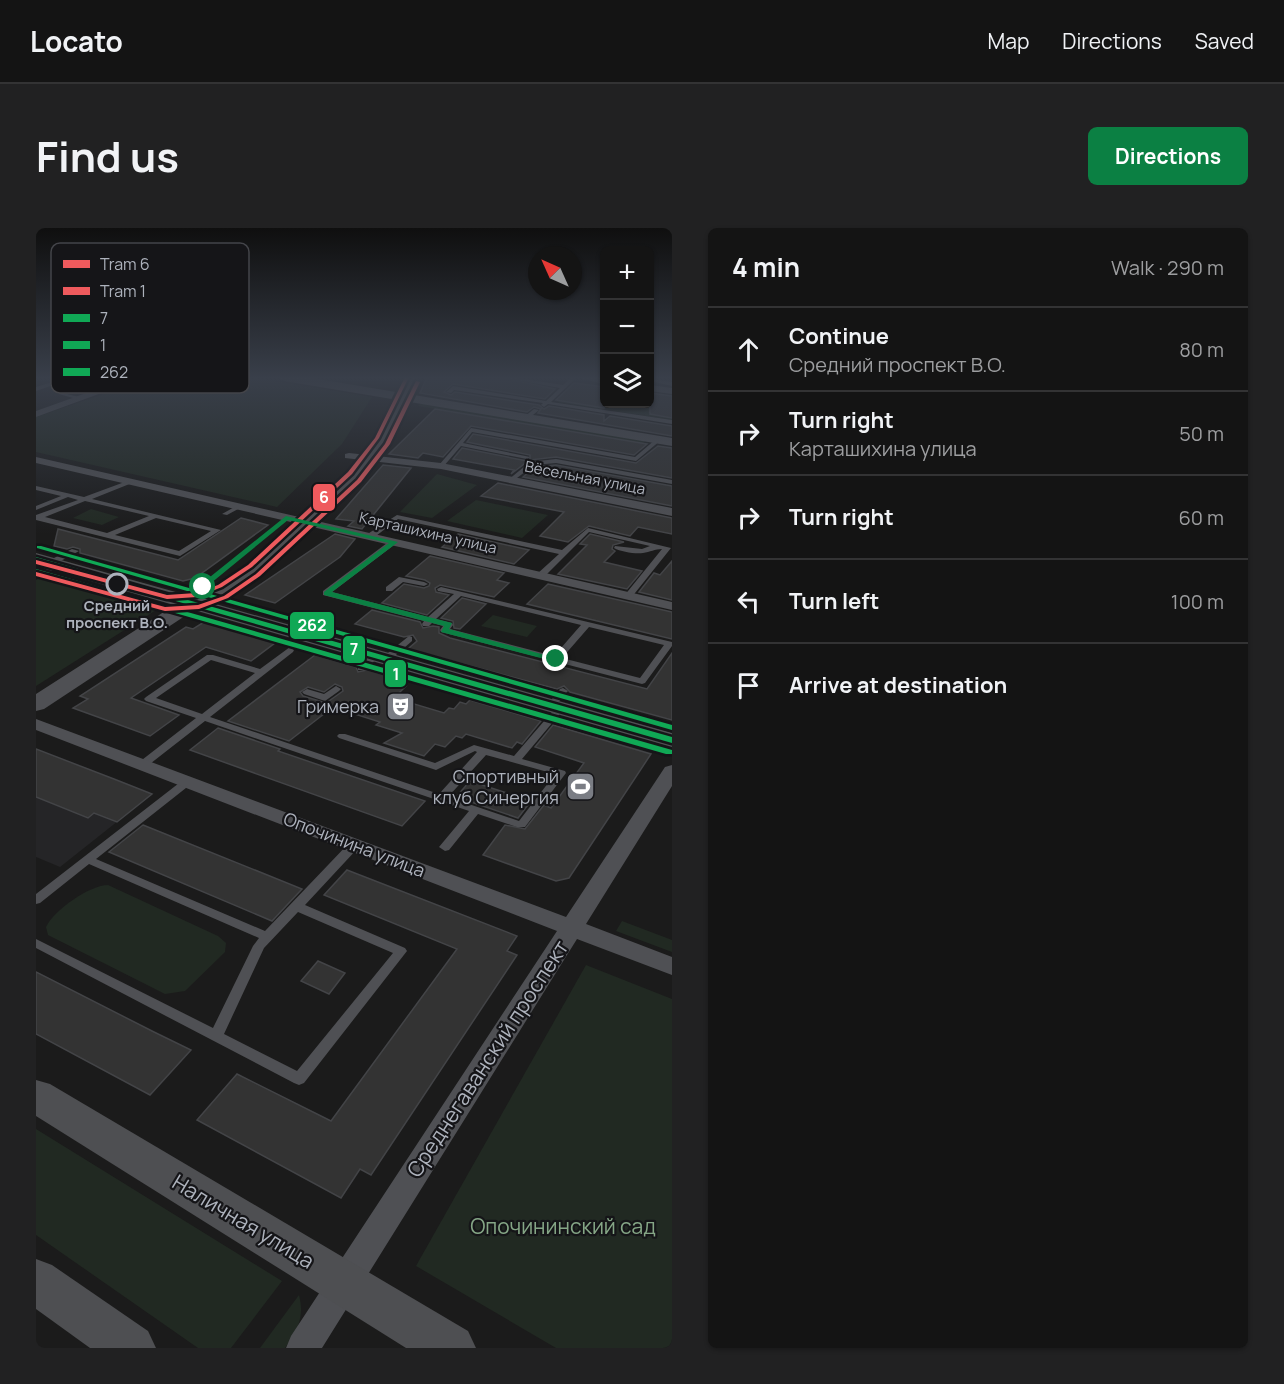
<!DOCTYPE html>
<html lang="en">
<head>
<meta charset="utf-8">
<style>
	:root { --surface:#141414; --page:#212122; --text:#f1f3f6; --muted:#9d9ea0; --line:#333334; --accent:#0b8043 }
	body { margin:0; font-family:Manrope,sans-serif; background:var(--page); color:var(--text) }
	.controls { position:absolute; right:18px; top:18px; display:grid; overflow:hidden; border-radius:9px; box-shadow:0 2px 4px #0004 }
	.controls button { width:54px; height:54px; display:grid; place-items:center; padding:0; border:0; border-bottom:2px solid var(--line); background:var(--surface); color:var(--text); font:30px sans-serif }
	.compass { position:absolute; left:492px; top:18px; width:54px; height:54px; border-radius:50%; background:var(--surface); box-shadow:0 2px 4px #0004; rotate:315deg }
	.stop { position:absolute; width:18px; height:18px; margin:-14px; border:4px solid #0b8043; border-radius:50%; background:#fff }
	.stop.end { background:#0b8043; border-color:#fff; box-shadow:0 2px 6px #0008 }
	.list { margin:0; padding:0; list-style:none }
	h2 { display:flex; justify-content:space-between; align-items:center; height:78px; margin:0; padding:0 24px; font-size:26px }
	h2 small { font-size:20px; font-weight:400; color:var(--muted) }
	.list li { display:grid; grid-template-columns:39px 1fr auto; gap:18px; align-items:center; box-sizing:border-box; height:84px; padding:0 24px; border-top:2px solid var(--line) }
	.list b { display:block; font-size:22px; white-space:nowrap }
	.list p { margin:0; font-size:20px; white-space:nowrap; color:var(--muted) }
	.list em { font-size:20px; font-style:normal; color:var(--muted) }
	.icon { flex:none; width:33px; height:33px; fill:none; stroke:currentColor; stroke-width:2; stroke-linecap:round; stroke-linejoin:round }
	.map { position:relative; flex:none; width:636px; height:1120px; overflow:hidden; border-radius:9px }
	header { display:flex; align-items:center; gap:36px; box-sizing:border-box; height:84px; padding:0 30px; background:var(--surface); border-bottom:2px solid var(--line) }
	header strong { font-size:28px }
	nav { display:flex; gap:33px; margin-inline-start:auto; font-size:21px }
	.intro { display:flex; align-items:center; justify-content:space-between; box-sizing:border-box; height:144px; padding:0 36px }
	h1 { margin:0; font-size:42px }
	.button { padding:15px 27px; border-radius:9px; background:var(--accent); color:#fff; font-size:21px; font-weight:700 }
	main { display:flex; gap:36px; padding:0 36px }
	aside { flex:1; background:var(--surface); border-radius:9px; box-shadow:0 2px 4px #0004 }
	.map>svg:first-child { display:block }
</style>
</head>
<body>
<header>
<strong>Locato</strong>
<nav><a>Map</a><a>Directions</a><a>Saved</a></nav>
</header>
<div class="intro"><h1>Find us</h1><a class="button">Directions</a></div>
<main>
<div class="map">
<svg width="636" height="1120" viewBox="0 0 636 1120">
	<rect width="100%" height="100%" fill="#1b1b1b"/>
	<path fill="#252527" d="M0,521L116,566L24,639L0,629Z"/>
	<g fill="#212922">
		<path d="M118,149H214L336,169L306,216L241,279L0,224V189Z"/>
		<path d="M538,162L568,167V176L614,174L636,177V192L521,174Z"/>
		<path d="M385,175L609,213L606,216L382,178Z"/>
		<path d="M401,246L441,257L396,290L364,284Z"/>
		<path d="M440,272L512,287L486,310L411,293Z"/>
		<path d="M55,281L83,289L66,297L37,290Z"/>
		<path d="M8,348L120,382L0,458V352Z"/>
		<path d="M457,387L501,398L491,409L445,398Z"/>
		<path d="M72,657L182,708L190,715L189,724L149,763L129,766L12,707L10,699C18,682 54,657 72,657Z"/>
		<path d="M586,693L636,712V724L580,703Z"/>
		<path d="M550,737L636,771V1120H520L380,1038Z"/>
		<path d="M0,901L246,1053L195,1120H162L0,1007Z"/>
		<path d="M263,1067C269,1090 261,1102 249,1120H224Z"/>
	</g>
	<g fill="#333" stroke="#434447" stroke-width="1.5" fill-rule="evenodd">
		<path d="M391,149H462L519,161L509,171L417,156L408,164L415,167L419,164L503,177L508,181L513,178L568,187V193L574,188L636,198V208L502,185L505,181L498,179L491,184L384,165Z"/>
		<path d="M538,155L568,159V180L520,172Z"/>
		<path d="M614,165L636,168V190L614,186Z"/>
		<path d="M399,181L611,216L598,227L435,198L407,229L387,225L382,230L353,226Z"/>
		<path d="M437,206L600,235L622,218L636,220V250L520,229L494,232V227L431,214Z"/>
		<path d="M426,220L491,233H492L475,246L478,242L417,231Z"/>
		<path d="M347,237L375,240L326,301L312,298L318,293L300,291Z"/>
		<path d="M520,237L636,258V278L487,249L499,239Z"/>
		<path d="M462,255L636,290V306L602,299L594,308L553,298L532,314L504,308L528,284L445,268Z"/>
		<path d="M205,290L232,297L159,350L147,353L44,325V321L37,319L31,321L18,318L22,301L142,332Z"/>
		<path d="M299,306L319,311L304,329L239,375L209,367Z"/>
		<path d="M422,306L493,322L478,336L406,319Z"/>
		<path d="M554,306L588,314L577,317L576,321L579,323L568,334L606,343L591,361L522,346L551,317L544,316Z"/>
		<path d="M394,328L468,345L461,352L473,355L458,369L404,357L399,360L400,364L413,367L391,387L346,375L368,356L388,360L393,358L394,355L389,352L370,348Z"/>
		<path d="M636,333V372L603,364L618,345L624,347Z"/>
		<path d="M512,356L636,384V411L491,376Z"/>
		<path d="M426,370L450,376L424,401L418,400L417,393L405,390Z"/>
		<path d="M336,382L384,394L387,400L397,398L403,399V405L414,410L611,461L636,425V492L534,464L528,458L521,461L375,422L373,428L366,426L381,413L377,407L368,409L319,396Z"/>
		<path d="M168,394L239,415L215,433L170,419L95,470L143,487L114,508L37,480L52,471L44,468L150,399L157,401Z"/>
		<path d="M279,427L320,439L322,444L331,442L345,446L352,440L368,445L365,457L370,458L363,465L374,468L368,473L408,485L413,480L418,481L424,474L430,476L434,472L505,493L486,516L481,514L476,520L430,506L426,510L420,508L409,519L399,516L388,528L348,515L366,505L340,497L344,494L297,479L253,513L192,493ZM299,456L306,459L307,463L290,475L267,468L264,464L272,459L288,464Z"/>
		<path d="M517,497L615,526L533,650L520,653L447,627L469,597L489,601L508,577L515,580L548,535L499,519Z"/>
		<path d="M182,500L244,521L242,523L389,573L366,598L154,522Z"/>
		<path d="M0,521L78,551L116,566L81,594L58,585L52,590L0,569Z"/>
		<path d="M434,553L495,573L482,590L420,569Z"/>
		<path d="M107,597L266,661L236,693L73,624Z"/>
		<path d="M311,642L481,708L471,723L481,727L335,947L324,941L305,970L161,892L201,846L295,893L421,721L288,667Z"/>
		<path d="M282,733L309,745L293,766L265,753Z"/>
		<path d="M0,744L118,804L155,822L114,867L0,806Z"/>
	</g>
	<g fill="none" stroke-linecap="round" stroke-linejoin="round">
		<g fill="#4f5054" fill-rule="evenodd">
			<path d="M33,149H40L0,163V159Z"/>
			<path d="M464,149H475L527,157L536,149H541L515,174L636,192V196L512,176L508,179L505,177L507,175L418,162L415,165L410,164L417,158L510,173L524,160Z"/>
			<path d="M614,151L636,154V158L614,153Z"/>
			<path d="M23,164L47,170L44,172L23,166Z"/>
			<path d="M498,181L503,182L492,191H488V189Z"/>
			<path d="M435,200L599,229L620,211L625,212L600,233L436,204L427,215L494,229L491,231L425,218L407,239H403V237Z"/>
			<path d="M520,231L636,252V256L520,235L498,237L477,253L472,252L494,234Z"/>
			<path d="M94,252L97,254L96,255L56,271L185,302L144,328L0,292V287L42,272L32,269L0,282V278L25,268L0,262V258L48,269ZM49,273L113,288L71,305L9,289ZM120,290L175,303L143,323L79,307Z"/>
			<path d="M202,277L204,278V280L191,287L186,286Z"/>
			<path d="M361,287L526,322L552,300L635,320L595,370H592L588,368L626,321C619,321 614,324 607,325C599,326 585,324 578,320L579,318L606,321L614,318L553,304L507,350H501V346L523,326L362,291L336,311H330V307Z"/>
			<path d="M355,312L362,314L296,364L392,389L418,366L402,363L401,361L405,359L636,414V418L609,455L606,456L405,404L404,402L407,398L396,395L393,398H387L386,396L388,393L287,367V363ZM425,368L545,397L518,428L414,401L417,397L416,395L400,391ZM553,399L628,417L604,450L526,430Z"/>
			<path d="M36,321L43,323L21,335L25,337L24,339L0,350V345L15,337L11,335L12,333Z"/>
			<path d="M363,349L388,354L392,356L388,358L367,354L356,363H350V359Z"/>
			<path d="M373,408L376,409V413L353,433H347V429Z"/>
			<path d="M254,419L258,422L257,424L174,489L403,566L441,524L439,523L400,542L303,510L301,508L303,506H309L399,535L438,517L478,528L521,478H527L529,480L527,482L486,531L529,543L530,545L489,599H481L442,586L413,622L409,623L403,619L433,583L169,493L110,539H102L101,537L102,535L160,490L110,473L108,471L110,469L171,427H177L224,441ZM175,432L219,445L166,486L120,470ZM450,527L519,546L483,593L412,569Z"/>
			<path d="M339,425L343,428L342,430L328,442H322V438Z"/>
			<path d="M300,458L305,461L303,463L289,473L268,466L266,464L271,461L288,466Z"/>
			<path d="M527,460L532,463L530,465L518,480H512L510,478L512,476L524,461Z"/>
			<path d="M151,551L156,554L155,556L60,631L229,703L314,614H322L324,617L322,620L269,677L369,720L371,723L268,855L263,857L258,855L0,720V711L177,800L217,718L223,710L53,636L4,675L0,676V666L147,552ZM262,684L357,725L261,843L188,806L228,720Z"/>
		</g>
		<g fill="#4f5054" fill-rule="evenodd">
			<path d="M95,149H109L0,189V183Z"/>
			<path d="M539,149L568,150V156Z"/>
			<path d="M614,157L636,160V166L614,163Z"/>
			<path d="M313,225L405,235L636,280V288L405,241L309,230V226Z"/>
			<path d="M0,229L636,374V382L0,235Z"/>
			<path d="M0,491L530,689L629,539L636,537V558L550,696L636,729V747L541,711L286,1120H250L255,1108L521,703L0,502Z"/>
		</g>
		<g fill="#4f5054" fill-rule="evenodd">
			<path d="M242,149H270L636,210V218L248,153Z"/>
			<path d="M155,369L636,505V519L158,382L8,481L0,483V466L148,371Z"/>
		</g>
		<g fill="#4e4f52" fill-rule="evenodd">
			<path d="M369,149H383L355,210L327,250L228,343L200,364L155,382L0,337V325L154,368L186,356L214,335L315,242L339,209Z"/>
			<path d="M0,852L14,856L432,1103L440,1120H370L0,888Z"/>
			<path d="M0,1031L16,1037L112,1103L120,1120H54L0,1081Z"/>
		</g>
		<defs>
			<path id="bus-1" d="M0,329L636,509V515L0,333Z"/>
			<path id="bus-2" d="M0,341L636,522V526H630L0,345Z"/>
			<path id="bus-3" d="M1,318H5L636,497V502L1,320Z"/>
		</defs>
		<use href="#bus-1" stroke="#151518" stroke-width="5"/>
		<use href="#bus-2" stroke="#151518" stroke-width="5"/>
		<use href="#bus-3" stroke="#151518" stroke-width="5"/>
		<use href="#bus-1" fill="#10a855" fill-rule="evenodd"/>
		<use href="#bus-2" fill="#10a855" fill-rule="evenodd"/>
		<use href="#bus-3" fill="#10a855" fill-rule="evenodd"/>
		<defs>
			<path id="tram-1" d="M369,149H373L343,210L316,246L216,339L186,359L161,369L131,371L0,336V332L131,367L160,365L182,357L212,337L312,244L339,210Z"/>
			<path id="tram-2" d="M380,153L384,154L354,216L325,254L224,348L192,370L163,381L129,383L0,348V344L129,379L162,377L188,368L220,346L321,252L349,216Z"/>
		</defs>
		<use href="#tram-1" stroke="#151518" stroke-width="5"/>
		<use href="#tram-2" stroke="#151518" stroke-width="5"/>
		<use href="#tram-1" fill="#ee5a5d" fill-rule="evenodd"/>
		<use href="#tram-2" fill="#ee5a5d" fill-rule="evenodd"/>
	</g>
	<linearGradient id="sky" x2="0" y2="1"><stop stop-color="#0f0f0f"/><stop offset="0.49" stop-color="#393f4a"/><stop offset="1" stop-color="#393f4a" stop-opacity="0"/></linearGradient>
	<rect width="636" height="306" fill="url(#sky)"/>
	<path fill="#0b8043" d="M250,288L362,314L296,364L416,395L413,401L524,431L520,434L405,404L408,398L288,367V364L353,315L252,292L169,360H164V357Z"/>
	<defs>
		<symbol id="theatre-square" viewBox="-11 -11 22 22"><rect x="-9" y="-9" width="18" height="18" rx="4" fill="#7a7d84" stroke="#151518"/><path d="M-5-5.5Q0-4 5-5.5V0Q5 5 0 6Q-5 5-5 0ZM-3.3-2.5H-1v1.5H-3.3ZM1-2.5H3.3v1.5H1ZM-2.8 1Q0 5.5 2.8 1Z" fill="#fff"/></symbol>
		<symbol id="stadium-square" viewBox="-11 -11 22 22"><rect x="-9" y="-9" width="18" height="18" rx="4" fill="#7a7d84" stroke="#151518"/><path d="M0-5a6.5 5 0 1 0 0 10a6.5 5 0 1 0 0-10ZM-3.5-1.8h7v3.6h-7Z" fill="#fff"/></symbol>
	</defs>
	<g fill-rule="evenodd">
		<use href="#theatre-square" x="348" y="462" width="33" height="33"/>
		<use href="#stadium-square" x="528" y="542" width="33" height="33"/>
	</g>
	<circle fill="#151518" stroke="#adb2bc" stroke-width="3" cx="81" cy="356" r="10"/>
	<g text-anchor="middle" stroke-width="4.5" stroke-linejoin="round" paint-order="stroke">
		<g font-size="15" fill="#adb2bc" stroke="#151518">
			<text transform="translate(549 250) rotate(11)" y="5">Вёсельная улица</text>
			<text transform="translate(392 305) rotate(13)" y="5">Карташихина улица</text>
		</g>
		<g font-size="15" font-weight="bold" fill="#adb2bc" stroke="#151518">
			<text x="81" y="383">Средний<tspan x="81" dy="17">проспект В.О.</tspan></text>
		</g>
		<g font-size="18" fill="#adb2bc" stroke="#151518" text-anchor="end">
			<text x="343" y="485">Гримерка</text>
			<text x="523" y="555">Спортивный<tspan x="523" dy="21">клуб Синергия</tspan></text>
		</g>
		<g font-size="18" fill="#adb2bc" stroke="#151518">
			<text transform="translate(318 617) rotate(21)" y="6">Опочинина улица</text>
		</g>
		<g font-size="21" fill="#adb2bc" stroke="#151518">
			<text transform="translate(452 831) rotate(-57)" y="7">Среднегаванский проспект</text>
			<text transform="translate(207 994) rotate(31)" y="7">Наличная улица</text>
		</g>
		<g font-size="21" fill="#85a686" stroke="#151518">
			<text x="527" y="1006">Опочининский сад</text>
		</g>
	</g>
	<rect x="15" y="15" width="198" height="150" rx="9" fill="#151518" stroke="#434449" stroke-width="1.5"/>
	<rect x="27" y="32" width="27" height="8" fill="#ee5a5d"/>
	<rect x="27" y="59" width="27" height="8" fill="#ee5a5d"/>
	<rect x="27" y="86" width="27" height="8" fill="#10a855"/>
	<rect x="27" y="113" width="27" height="8" fill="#10a855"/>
	<rect x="27" y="140" width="27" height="8" fill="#10a855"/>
	<g font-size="16" fill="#adb2bc">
		<text x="64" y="42">Tram 6</text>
		<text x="64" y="69">Tram 1</text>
		<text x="64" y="96">7</text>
		<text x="64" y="123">1</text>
		<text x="64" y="150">262</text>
	</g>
	<g stroke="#151518" stroke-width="2">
		<rect x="276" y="255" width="24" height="29" rx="6" fill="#ee5a5d"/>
		<rect x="253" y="383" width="46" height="29" rx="6" fill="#10a855"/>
		<rect x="306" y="407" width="24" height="29" rx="6" fill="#10a855"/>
		<rect x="348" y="431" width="23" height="29" rx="6" fill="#10a855"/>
	</g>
	<g font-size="16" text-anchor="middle" font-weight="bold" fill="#fff">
		<text x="288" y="275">6</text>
		<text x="276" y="403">262</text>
		<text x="318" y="427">7</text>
		<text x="360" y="452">1</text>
	</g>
</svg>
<div class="controls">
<button>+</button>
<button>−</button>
<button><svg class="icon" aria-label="layers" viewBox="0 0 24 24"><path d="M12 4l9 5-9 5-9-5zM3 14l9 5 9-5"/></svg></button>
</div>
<svg class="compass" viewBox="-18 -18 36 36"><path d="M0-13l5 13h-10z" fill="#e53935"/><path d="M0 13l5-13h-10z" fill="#9d9ea0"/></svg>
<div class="stop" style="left:167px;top:359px"></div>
<div class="stop end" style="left:520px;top:431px"></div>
</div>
<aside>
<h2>4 min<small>Walk · 290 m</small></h2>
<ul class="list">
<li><svg class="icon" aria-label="ahead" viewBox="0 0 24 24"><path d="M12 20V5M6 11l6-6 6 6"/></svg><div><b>Continue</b><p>Средний проспект В.О.</p></div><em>80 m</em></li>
<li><svg class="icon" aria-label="right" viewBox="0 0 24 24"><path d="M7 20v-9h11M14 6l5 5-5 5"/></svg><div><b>Turn right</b><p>Карташихина улица</p></div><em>50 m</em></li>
<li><svg class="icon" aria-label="right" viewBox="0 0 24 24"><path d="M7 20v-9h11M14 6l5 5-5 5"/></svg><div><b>Turn right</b></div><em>60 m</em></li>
<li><svg class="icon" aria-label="left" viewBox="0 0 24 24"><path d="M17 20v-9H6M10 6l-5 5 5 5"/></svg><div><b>Turn left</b></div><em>100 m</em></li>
<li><svg class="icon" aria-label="arrive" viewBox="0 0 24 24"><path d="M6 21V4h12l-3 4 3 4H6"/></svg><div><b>Arrive at destination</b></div></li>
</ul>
</aside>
</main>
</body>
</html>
